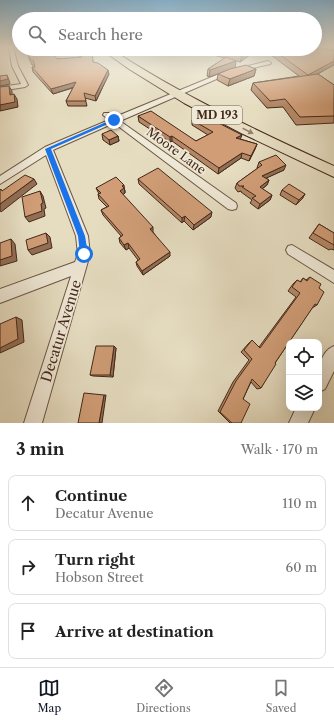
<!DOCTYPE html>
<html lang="en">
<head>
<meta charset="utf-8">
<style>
	:root { --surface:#fff; --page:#f6f6f6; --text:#222; --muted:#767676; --line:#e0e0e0; --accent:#111827 }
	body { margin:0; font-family:"Libre Caslon Text",serif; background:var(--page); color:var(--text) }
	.controls { position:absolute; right:12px; bottom:12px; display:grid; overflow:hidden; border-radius:8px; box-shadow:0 4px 16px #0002 }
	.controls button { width:36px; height:36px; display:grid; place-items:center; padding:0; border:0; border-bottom:1px solid var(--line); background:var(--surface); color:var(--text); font:20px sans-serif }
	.stop { position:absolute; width:12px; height:12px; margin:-9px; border:3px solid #1a73e8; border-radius:50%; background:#fff }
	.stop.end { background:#1a73e8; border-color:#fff; box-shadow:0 1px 4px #0008 }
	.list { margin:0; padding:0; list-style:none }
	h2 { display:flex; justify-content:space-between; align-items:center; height:52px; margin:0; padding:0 16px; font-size:17px }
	h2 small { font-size:13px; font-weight:400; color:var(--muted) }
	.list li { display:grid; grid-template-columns:26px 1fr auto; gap:12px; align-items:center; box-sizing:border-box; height:56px; margin:0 8px 8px; padding:0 8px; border:1px solid var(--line); border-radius:8px }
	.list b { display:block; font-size:15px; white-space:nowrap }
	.list p { margin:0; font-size:13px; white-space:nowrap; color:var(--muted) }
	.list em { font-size:13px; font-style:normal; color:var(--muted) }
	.icon { flex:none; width:22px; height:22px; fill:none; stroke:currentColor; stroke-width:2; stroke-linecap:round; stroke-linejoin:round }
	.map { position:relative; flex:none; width:334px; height:423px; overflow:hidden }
	.search { position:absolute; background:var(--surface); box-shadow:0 4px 16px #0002; left:12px; right:12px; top:12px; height:44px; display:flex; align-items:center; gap:10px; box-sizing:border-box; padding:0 14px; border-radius:22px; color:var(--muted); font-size:15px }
	.sheet { height:244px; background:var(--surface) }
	nav { display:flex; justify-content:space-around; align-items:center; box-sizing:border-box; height:56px; border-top:1px solid var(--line); background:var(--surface); font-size:11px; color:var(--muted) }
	nav a { display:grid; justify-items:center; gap:2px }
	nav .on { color:var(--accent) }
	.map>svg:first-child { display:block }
</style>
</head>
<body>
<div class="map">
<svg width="334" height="423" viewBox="0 0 334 423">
	<rect width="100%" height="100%" fill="#e6ddc1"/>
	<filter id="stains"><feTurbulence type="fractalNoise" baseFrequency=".005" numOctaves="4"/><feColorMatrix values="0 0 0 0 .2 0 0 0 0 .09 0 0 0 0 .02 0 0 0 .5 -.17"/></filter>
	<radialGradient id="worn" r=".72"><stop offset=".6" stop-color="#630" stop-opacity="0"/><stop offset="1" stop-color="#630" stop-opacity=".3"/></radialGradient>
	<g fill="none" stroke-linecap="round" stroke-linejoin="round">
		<defs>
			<g id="street">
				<path d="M9,47H13L18,66L28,85L25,87L0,91V87L21,84L12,66Z"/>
				<path d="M268,61L271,63L270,64L228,74L120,121L236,203L237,206L236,209L232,210L228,209L114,123L53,150L88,236L90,254L42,423H24L71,276L0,303V289L75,262L78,254L76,236L46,155L0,184V176L45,147L109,120L103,115L104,113H110L115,117L224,72Z"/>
				<path d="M292,245L334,270V283L288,254L286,250L288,246Z"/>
				<path d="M334,346V371L325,389L319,392C319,376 317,353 334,346Z"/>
				<path d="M296,408H315L308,423H289Z"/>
			</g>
			<path id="primary" d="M101,49H111C181,95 257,131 334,166V177L241,133L184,103L129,69Z"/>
		</defs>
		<use href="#street" stroke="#6c5544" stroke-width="2"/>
		<use href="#primary" stroke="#43281b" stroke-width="2"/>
		<use href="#street" fill="#efe9d7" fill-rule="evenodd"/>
		<use href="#primary" fill="#e6ddc1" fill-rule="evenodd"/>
	</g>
	<g fill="#b38765" stroke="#43281b">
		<path d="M321,47H334V51L322,49L318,74L334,85V123L296,125L283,107L267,108L251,90L253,83L299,76L263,49H313L317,50L320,48Z"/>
		<path d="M25,49H41L46,56L57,59L79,58L76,52H78L76,49H88L92,52L93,62L109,74L96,101L85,98L87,106H68L66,101L73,88L53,94L33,72L32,67H35L34,65H32Z"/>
		<path d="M201,49H258L240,62L233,60L235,68L256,69L254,76L228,86L217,80L218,74L220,73L209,77L207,76L208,69L225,58L201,52Z"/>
		<path d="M138,116L196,141L208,135L192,125V120L240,139L257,144L255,149L249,161L241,158L218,174L172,141L170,142L139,122Z"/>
		<path d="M102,134L118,136L119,141L110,145L103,140Z"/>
		<path d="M259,162L284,170L266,178L269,180L267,185L262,189L272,195L270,200L258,209L250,203L252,200L241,192V191L238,192L235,188L237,183L258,168H257Z"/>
		<path d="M138,179L211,217L193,230L184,221L182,223L139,184Z"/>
		<path d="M96,188L125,190V193L123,195L153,232L170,256L143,275L137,266L136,262L138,260L129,248L126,250L120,243L119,238L121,236L103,215L101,210L107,207L99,199L98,194H99Z"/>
		<path d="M282,190L305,194L302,199L296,205L280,195Z"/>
		<path d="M319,224L334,233V250L331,249L329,250L309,238Z"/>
		<path d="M310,277L319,288L317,305L312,308L275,363L261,388L257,389L251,382L243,399L241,423H230L218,411L233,382L249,360L241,352L249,343L252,340L259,347L296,297L288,291L293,284L297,280L300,282L303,278L306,280Z"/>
		<path d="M114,346L116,348L113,377L93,376L90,375Z"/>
	</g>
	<g fill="#926e53" stroke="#43281b">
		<path d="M252,49H258L240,62L242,56Z"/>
		<path d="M236,61L235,68L209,77L210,70Z"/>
		<path d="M334,61V65L305,81L308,75Z"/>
		<path d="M256,69L254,76L228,86L230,79Z"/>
		<path d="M108,70L109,74L96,101L95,96Z"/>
		<path d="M7,75L9,80L10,84L0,86V81Z"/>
		<path d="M76,82L77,86L53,94L51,89Z"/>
		<path d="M9,86L12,91V100L10,95Z"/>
		<path d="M14,94L17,99L18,107L0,111V105Z"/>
		<path d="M242,135L240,140L236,138Z"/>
		<path d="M118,136L119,141L110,145L109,140Z"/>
		<path d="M172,136V141L170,142V137Z"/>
		<path d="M257,144L255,149L249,161L251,156Z"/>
		<path d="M242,153L241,158L218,174L219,168Z"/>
		<path d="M286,165L284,170L260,181L262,176Z"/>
		<path d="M34,179L37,184L1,212L0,210V204Z"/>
		<path d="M269,180L267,185L258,192L260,187Z"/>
		<path d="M124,185L125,193L121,196L120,191L122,186Z"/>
		<path d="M40,191L43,196L46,208L44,209L45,216L29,222L25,217L41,204Z"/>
		<path d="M305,194L302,199L296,205L299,200Z"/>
		<path d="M272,195L270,200L258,209L260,204Z"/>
		<path d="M212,212L211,217L193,230L194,225Z"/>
		<path d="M185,216L184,221L182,223V218Z"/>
		<path d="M153,227V232L150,234V229Z"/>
		<path d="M46,233L50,237L52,248L32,255L28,250Z"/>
		<path d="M11,239L15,244L17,261L0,266V260Z"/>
		<path d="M128,243L129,248L126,250L124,245Z"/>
		<path d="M170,252V256L143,275L142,271Z"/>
		<path d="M16,317L22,320L24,342L0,353V348Z"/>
		<path d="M114,346L116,348L113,377L110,375Z"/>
		<path d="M104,395H106L102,423H99Z"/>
	</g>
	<g fill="#d09d76" stroke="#43281b">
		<path d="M319,48L334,51V61L308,75L272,49H313L317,50Z"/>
		<path d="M25,49H41L46,56L53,54L57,59L82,57L76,52L80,51L78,49H88L92,52L93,62L98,63L108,70L95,96L84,93L86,101H66L76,82L51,89L32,67H35L33,60H31Z"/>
		<path d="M211,49H252L242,56Z"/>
		<path d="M226,57L236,61L210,70L208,69Z"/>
		<path d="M246,65L256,69L230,79L218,74L230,69Z"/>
		<path d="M318,74L334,85V116L300,117L285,99L270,101L253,83Z"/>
		<path d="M7,75L8,79L0,81V76Z"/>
		<path d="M9,86L10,95L14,94L15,102L0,105V87Z"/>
		<path d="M151,111L196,141L213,132L192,120L203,115L242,135L236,138L257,144L251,156L242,153L219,168L172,136L170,137L138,116Z"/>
		<path d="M111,130L118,136L109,140L102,134Z"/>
		<path d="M276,155L286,165L262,176L269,180L260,187L272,195L260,204L252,198L256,196L242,187L244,186H239L237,183L262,165L259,162Z"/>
		<path d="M158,168L212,212L194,225L185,216L182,218L138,179Z"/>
		<path d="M25,175L34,179L0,204V190L1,189L2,191Z"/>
		<path d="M116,177L124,185L122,186L124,188L120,191L153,227L150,229L170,252L142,271L136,262L140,259L128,243L124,245L119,238L123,235L101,210L109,206L98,194L101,193L96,188Z"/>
		<path d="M289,184L305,194L299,200L282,190Z"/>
		<path d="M40,191L43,203L41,204L42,211L25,217L22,197Z"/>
		<path d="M319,224L334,233V245L313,233Z"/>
		<path d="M46,233L48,243L28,250L26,240Z"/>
		<path d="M11,239L12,256L0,260V243Z"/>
		<path d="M310,277L321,284L319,288L324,292L317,305L315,304L275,363L276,364L261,388L252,379L243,399L250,404L241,423H232L220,412L236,381L252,359L244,350L252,340L260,348L300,293L292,287L297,280L301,282L303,278L307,281Z"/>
		<path d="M16,317L18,339L0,348V324Z"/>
		<path d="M96,346H114L110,375H90Z"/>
		<path d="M84,393L104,395L99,423H78Z"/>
	</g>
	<defs><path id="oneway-solid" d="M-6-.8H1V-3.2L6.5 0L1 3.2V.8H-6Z"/></defs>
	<use fill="#94826e" href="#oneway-solid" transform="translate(248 131) rotate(27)"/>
	<linearGradient id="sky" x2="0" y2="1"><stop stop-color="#87b7d5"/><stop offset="0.44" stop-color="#f4f0e3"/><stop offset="1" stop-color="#f4f0e3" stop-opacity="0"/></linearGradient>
	<rect width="334" height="106" fill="url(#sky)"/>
	<path fill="#1a73e8" d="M113,119L117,120L51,149L85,236L88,254L84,257L80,254L78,236L45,149Z"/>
	<g text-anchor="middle" stroke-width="3.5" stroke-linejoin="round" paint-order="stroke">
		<rect fill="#efe9d7" stroke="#776253" stroke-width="1" x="192" y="106" width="50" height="18" rx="3"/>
		<g font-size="11" font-weight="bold" fill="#43281b">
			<text x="217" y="119">MD 193</text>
		</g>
		<g font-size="12" fill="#43281b" stroke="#efe9d7">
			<text transform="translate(176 151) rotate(36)" y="4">Moore Lane</text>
		</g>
		<g font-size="14" fill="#43281b" stroke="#efe9d7">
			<text transform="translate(61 331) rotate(-73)" y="5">Decatur Avenue</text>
		</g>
	</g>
	<rect width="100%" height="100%" filter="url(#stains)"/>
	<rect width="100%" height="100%" fill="url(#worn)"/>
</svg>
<div class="controls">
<button><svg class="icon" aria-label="locate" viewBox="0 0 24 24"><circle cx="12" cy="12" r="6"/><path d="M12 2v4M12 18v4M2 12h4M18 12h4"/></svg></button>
<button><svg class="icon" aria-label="layers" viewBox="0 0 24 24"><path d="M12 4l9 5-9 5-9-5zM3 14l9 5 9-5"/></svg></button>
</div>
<div class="stop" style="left:84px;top:254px"></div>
<div class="stop end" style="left:114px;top:120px"></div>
<div class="search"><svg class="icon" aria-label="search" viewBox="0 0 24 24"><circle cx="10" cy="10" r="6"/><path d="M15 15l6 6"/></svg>Search here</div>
</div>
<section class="sheet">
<h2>3 min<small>Walk · 170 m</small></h2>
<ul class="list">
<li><svg class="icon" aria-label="ahead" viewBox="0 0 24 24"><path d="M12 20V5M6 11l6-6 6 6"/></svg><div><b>Continue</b><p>Decatur Avenue</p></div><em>110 m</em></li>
<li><svg class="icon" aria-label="right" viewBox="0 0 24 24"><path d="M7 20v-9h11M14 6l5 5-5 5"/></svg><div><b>Turn right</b><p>Hobson Street</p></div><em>60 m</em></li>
<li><svg class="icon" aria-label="arrive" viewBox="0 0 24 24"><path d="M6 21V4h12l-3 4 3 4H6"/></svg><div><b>Arrive at destination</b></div></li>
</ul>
</section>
<nav>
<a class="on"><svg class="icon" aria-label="map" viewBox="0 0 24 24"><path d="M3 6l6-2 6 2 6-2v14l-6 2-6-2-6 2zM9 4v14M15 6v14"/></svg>Map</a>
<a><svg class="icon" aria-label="directions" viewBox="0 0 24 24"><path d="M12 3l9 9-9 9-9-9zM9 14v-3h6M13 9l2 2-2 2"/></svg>Directions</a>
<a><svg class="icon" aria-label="saved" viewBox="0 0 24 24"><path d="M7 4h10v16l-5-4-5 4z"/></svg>Saved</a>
</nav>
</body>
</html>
